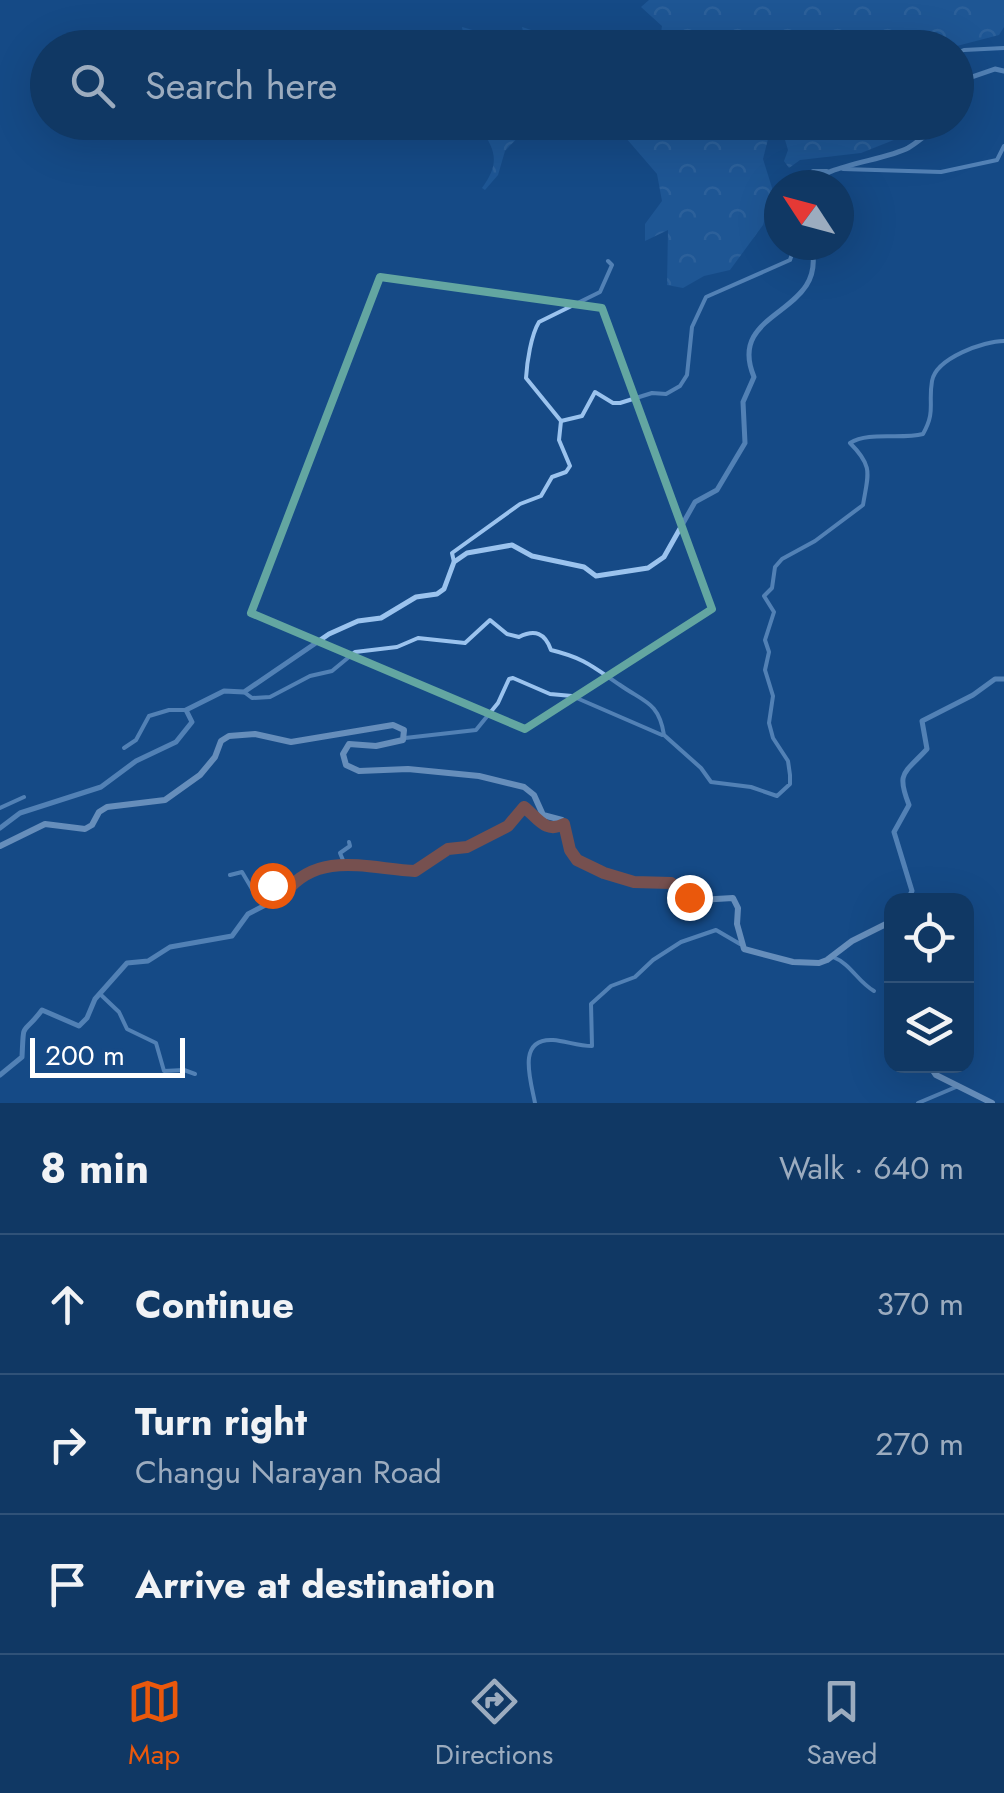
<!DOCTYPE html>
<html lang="en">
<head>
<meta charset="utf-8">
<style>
	:root { --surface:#103864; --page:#1e436d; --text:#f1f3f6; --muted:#9cacbf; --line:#305278; --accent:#ea580c }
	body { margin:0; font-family:Jost,sans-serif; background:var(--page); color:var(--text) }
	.controls { position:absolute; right:30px; bottom:30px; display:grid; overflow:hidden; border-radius:20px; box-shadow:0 10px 40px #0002 }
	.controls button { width:90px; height:90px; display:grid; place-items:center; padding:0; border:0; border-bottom:2px solid var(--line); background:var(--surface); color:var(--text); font:50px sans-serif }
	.compass { position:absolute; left:764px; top:170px; width:90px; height:90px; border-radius:50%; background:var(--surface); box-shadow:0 10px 40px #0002; rotate:306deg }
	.scale { position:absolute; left:30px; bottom:25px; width:155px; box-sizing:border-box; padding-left:10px; border:5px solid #fff; border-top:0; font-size:28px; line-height:35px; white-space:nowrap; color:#fff; -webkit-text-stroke:8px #164a86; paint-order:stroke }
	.stop { position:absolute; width:30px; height:30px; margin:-22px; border:8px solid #ea580c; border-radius:50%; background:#fff }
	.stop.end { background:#ea580c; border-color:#fff; box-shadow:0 2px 10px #0008 }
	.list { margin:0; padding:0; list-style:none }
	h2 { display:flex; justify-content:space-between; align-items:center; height:130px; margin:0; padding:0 40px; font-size:42px }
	h2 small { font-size:32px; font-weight:400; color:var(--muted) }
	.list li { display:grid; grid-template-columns:65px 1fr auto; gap:30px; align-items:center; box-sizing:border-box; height:140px; padding:0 40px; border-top:2px solid var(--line) }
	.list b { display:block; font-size:38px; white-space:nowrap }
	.list p { margin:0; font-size:32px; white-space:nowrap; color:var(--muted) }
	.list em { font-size:32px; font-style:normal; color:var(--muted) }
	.icon { flex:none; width:55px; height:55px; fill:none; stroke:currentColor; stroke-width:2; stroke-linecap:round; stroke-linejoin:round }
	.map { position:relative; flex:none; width:1004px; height:1103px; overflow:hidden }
	.search { position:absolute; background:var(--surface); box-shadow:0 10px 40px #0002; left:30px; right:30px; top:30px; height:110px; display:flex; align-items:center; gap:25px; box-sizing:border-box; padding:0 35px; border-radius:55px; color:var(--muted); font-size:38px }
	.sheet { height:550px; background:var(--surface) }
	nav { display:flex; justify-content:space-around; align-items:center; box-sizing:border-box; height:140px; border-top:2px solid var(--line); background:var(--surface); font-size:28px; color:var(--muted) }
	nav a { display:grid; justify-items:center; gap:5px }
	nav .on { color:var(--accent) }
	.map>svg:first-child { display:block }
</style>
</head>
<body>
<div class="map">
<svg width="1004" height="1103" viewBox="0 0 1004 1103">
	<defs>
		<pattern id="forest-crowns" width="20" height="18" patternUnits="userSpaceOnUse" patternTransform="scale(2.5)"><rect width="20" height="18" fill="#2864a5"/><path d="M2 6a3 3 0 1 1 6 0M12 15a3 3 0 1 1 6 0" fill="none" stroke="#487bb2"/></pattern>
	</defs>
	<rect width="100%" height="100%" fill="#164a86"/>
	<g fill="url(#forest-crowns)">
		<path d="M649,0H1004V27L999,35L949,48L659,47L662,26L641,7Z"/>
		<path d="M462,27L490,35L493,47H453L455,40L463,33Z"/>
		<path d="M522,27L558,39L588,35L583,47H527Z"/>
		<path d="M465,123V122L604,123L598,132L583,124L567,129L550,124L528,127L505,151L498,175L485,190L482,188C498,166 498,152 481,130L474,131Z"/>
		<path d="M613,123H765L770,131L763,159L773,191L763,225L730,270L704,276L683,288L667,285L668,230L645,241V224L662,201L657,174Z"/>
		<path d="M780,123H922L919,130L861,153L800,160L789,168L784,161L788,150Z"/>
	</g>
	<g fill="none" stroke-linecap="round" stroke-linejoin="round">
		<g stroke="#9bc3ee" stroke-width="4">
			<path d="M956,53L964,50L1004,48"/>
			<path d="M843,169L941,172L997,160L1004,146"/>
			<path d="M803,185V180L813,171H827"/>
			<path d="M561,421L582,416L595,392L613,403H620L652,393L666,394L680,386L687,375L692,327L706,297L790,260L795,245"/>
			<path d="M454,562L452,553L520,504L541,496L552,477L566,472L570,466L559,440L561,421L526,378C527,362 531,335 539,322L600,292L612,265L608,261"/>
			<path d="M244,692L252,698L270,697L310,676L332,671L355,652L397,647L418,638L465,643L490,620L507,634L519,637C535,629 545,633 551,650C584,658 592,666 620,685C644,702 659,702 664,735L701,768L711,782L751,787L777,796L790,784V775L788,761L773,738L769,723L773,696L765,670L769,652L765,640L774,612L764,596L772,588L775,567L782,559L815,541L863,505C868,474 874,467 850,443C869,431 900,440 923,434C936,411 928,404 932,381C936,358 984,341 1004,341"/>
			<path d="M405,738L476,730L498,703L509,679L513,678L550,694L572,696L662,735"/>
			<path d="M124,748L136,740L149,716L169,710H185"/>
			<path d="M0,808L24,797"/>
			<path d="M345,865L340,853L350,846L349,842"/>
			<path d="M230,875L242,872L255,894L273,884L286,892"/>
			<path d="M833,957C851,964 857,981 874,991"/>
			<path d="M100,994L119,1012L127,1029L156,1043L164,1071L184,1070L195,1074"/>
			<path d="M535,1103C531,1081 516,1038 553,1040C566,1041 578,1046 592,1046L591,1004L611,986L635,977L653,960L681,942L716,930L740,944"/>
			<path d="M918,1103L956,1087"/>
		</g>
		<g stroke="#9bc3ee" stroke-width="5">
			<path d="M956,99L966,79L995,69L1004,71"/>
			<path d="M810,185C819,167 886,160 908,148C920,141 931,131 941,122"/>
			<path d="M0,828L20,813L101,787L136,761L176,742L192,722L186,710L224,691L244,692L329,634L358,621L381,618L416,597L437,594L444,589L454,562L467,553L512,545L532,556L584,567L596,576L648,568L664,557L695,502L717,490L745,443L743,402L754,377C725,308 830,316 811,245"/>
			<path d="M907,901L912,891L894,832L909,805C896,772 904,774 927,749L922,721L973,695L995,679H1004"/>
			<path d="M0,1075L22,1057C24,1018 21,1038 42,1010L79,1026L87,1018L95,999L127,963L148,961L170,947L232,936L248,914L281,897L293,883L317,869L359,864L415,871L448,849L467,847L496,833L507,826L523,807C538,816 543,834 563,824"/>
		</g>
		<g stroke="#c8dffa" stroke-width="6">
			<path d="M0,846L45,824L85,829L92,825L99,812L107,807L165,800L200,775L215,757L221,741L229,736L255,734L291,742L393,725L404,730L403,740L376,746L349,744L343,754L346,765L359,771L408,769L479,776L524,787L534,795L543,815L562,820L570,850L577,860L604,873L634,882L671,883L699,900L733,898L738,908L737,924L744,949L793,962L819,963L827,960L852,941L892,921"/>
			<path d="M930,1066L936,1075L992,1103"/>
		</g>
	</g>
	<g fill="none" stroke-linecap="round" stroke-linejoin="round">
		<path stroke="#ea580c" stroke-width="12" d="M272,885H278L286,892C319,850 370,869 415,871L448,849L467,847L508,826L524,807C538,818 545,834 564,824L570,850L577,860L604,873L634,882L671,883L689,897"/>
	</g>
	<path d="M0 0H1004V1103H0ZM380,277L602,308L712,609L525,729L251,613Z" fill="#164a86" fill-opacity=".55" fill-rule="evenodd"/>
	<path fill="none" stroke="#63a6a1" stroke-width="8" stroke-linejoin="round" d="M380,277L602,308L712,609L525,729L251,613Z"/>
</svg>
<div class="controls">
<button><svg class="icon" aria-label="locate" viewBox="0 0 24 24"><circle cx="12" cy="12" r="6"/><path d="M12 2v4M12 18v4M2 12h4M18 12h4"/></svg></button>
<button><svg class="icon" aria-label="layers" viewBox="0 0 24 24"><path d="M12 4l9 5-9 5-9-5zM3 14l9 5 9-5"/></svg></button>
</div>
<svg class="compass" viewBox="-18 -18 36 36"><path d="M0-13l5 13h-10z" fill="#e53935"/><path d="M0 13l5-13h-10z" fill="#9cacbf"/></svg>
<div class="scale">200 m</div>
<div class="stop" style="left:272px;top:885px"></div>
<div class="stop end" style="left:689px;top:897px"></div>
<div class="search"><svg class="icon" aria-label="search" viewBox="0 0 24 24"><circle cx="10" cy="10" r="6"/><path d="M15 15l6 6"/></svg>Search here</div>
</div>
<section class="sheet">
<h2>8 min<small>Walk · 640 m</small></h2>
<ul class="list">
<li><svg class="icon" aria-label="ahead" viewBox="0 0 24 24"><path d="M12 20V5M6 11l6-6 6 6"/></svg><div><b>Continue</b></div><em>370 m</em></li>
<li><svg class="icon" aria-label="right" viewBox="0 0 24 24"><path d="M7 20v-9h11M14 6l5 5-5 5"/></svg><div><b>Turn right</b><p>Changu Narayan Road</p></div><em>270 m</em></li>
<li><svg class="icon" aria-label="arrive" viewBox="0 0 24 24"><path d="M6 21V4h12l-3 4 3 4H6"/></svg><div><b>Arrive at destination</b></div></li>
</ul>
</section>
<nav>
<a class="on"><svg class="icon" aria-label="map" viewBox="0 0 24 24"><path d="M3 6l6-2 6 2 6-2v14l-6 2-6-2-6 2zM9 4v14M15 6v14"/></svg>Map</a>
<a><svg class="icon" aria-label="directions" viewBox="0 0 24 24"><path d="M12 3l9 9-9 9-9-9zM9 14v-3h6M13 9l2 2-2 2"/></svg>Directions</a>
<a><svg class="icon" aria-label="saved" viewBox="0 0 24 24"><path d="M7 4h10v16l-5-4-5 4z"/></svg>Saved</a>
</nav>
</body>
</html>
